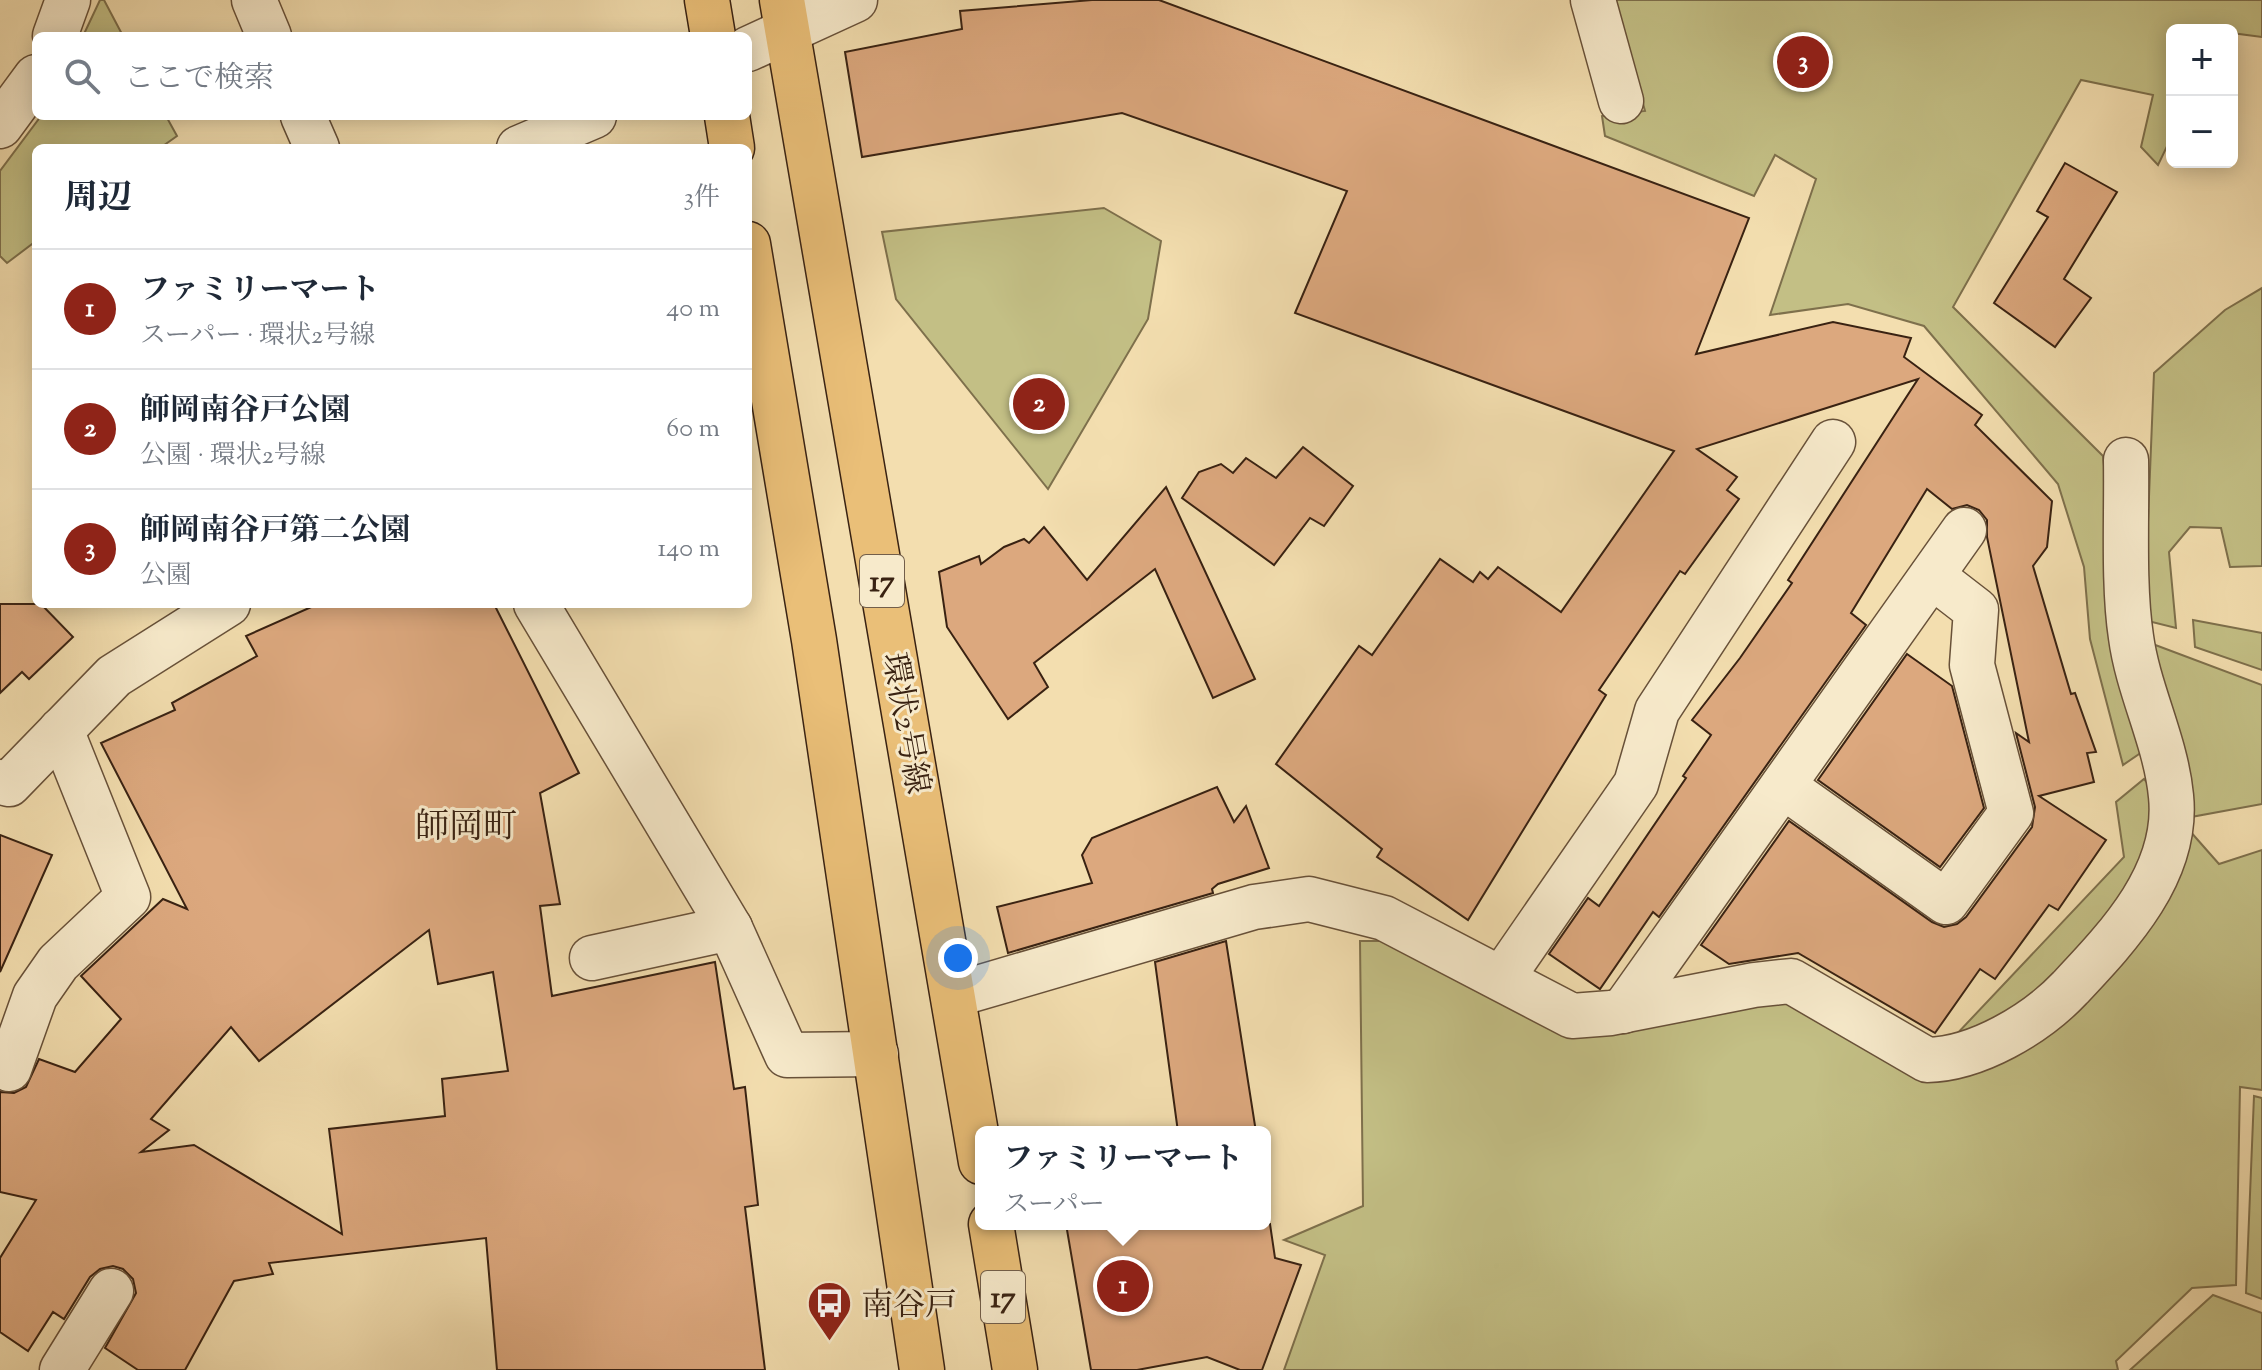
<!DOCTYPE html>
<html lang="ja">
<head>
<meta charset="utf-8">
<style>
	:root { --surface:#fff; --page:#f2f2f3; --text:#1f2937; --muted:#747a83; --line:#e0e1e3; --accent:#8f2418 }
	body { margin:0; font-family:"Sorts Mill Goudy","Noto Serif JP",serif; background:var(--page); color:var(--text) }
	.controls { position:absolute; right:24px; top:24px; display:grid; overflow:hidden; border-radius:12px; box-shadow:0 4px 20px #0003 }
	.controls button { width:72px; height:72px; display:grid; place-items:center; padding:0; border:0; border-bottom:2px solid var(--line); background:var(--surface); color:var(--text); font:40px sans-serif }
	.you { position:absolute; left:958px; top:958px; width:28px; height:28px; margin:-20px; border:6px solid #fff; border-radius:50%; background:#1a73e8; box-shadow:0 0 0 12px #1a73e833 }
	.badge { display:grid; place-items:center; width:52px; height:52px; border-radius:50%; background:var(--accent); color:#fff; font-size:26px; font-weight:700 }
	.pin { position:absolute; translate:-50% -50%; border:4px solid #fff; box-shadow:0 2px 8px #0006 }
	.popup { position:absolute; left:975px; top:1126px; width:296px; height:104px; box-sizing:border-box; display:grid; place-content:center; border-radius:12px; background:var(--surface); filter:drop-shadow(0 2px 6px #0005); font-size:26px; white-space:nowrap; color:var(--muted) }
	.popup b { font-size:30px; color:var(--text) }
	.popup::after { content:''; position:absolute; left:50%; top:100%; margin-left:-16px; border:16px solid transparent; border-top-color:var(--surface) }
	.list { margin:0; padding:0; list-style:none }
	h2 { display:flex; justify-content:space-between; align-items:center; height:104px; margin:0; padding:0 32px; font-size:34px }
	h2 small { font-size:26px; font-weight:400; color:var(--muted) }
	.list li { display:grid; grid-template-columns:52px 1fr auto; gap:24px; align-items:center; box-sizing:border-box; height:120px; padding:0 32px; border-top:2px solid var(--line) }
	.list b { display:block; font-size:30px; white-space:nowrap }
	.list p { margin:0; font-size:26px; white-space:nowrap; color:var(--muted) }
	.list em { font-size:26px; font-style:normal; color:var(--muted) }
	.icon { flex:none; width:44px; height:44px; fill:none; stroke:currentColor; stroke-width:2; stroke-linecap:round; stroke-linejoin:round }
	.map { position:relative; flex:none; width:2262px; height:1370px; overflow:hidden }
	.search { position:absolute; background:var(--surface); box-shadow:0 4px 20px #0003; left:32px; top:32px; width:720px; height:88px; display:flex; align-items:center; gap:20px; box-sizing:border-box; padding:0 28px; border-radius:12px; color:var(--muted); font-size:30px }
	.panel { position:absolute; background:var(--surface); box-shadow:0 4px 20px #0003; left:32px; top:144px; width:720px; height:464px; border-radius:12px }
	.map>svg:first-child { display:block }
</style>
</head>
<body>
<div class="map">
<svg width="2262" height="1370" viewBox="0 0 2262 1370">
	<rect width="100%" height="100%" fill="#f3deaf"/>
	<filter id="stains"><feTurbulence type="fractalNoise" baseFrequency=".0025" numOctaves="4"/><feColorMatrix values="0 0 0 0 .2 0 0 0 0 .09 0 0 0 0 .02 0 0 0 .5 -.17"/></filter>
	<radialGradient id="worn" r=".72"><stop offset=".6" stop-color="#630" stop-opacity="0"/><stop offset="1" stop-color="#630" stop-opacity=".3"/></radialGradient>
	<g fill="#c3bf85" stroke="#7e704c" stroke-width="2">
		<path d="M100,0H104L123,36H83Z"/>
		<path d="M1615,0H2262V37L2232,33V30H2172V136L2158,165L2141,147L2153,95L2081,80L1953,307L2103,456L2115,577L2142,752L2123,765L2090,639L2084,567L2058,484L1924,326L1848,304L1770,315L1816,179L1775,155L1754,196L1605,136L1602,116L1645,111Z"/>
		<path d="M41,116H166L177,136L160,148H36V241L7,263L0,256V171Z"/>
		<path d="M1104,208L1161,241L1148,319L1048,489L896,299L882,232Z"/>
		<path d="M2262,288V566L2230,567L2221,528L2190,527L2169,552L2176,628L2144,620L2154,373L2225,310Z"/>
		<path d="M2193,620L2262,633V670L2195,647Z"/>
		<path d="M2150,643L2262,685V804L2191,817Z"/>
		<path d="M2144,779L2219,864L2262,850V1090L2240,1087L2236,1285L2192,1288L2116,1361L2118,1370H1284L1325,1255L1284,1240L1363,1206L1360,941H1407L1565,1031L1790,994L1919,1074L2124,857L2116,802Z"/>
		<path d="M2254,1096L2262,1098V1299L2246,1293Z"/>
		<path d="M2213,1295L2262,1313V1370H2130Z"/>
	</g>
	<g fill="#dca87e" stroke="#392212" stroke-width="2" fill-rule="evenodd">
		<path d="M1092,0H1159L1749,218L1696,354L1833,322L1911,338L1904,357L1982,415L1975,425L2052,501L2047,547L2033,566L2071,694L2075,693L2096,752L2087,753L2094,782L2039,796L2106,840L2058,910L2049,905L1995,979L1980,969L1935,1033L1798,953L1729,964L1701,945L1789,821L1932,922L1944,927L1957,924L1966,917L2032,827L2035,807L2016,733L2029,742L1987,537V520L1979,510L1967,505L1952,509L1927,489L1851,613L1866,625L1659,917L1653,912L1600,989L1549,954L1588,898L1599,906L1686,778L1683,776L1711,735L1692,720L1740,658L1792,583L1788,580L1918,379L1697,449L1737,477L1727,490L1739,499L1685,574L1680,571L1599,690L1606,695L1468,920L1377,857L1382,849L1276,764L1359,646L1372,655L1440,559L1473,582L1480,572L1488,579L1498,567L1561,612L1674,451L1295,313L1347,191L1122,113L862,157L845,52L962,29L960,11Z"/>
		<path d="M2065,163L2117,192L2064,279L2091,298L2055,347L1994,303L2048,217L2037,211Z"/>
		<path d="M1303,447L1353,486L1324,526L1310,518L1274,565L1182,498L1199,472L1221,464L1233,473L1246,458L1276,478Z"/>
		<path d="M1166,487L1255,679L1213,698L1155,569L1034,663L1048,687L1008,719L947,627L939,572L979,556L981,564L1004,547L1024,539L1029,543L1044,527L1087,580Z"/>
		<path d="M0,604H41L73,637L29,679L22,672L0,693Z"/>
		<path d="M318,604H494L579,773L540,793L560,904L540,906L552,996L715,962L734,1089L745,1087L758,1205L745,1207L765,1370H497L486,1238L269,1263L273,1274L234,1281L185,1370H138L105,1348L136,1293L133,1279L123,1269L113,1266L100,1269L90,1277L64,1319L53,1312L28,1351L0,1332V1258L36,1200L0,1192V1092L14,1093L26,1087L39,1059L75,1072L121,1019L81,976L163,899L187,909L101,743L175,710L172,703L257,656L246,636ZM429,930L438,984L493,972L508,1071L442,1079L445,1116L329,1129L342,1234L194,1145L141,1152L169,1130L151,1119L231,1027L259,1061Z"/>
		<path d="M1907,654L1952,686L1984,808L1940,867L1818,780Z"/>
		<path d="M1217,787L1234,822L1246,806L1269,868L1218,884L1212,889L1213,893L1008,953L997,907L1092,883L1082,855L1092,838Z"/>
		<path d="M0,835L52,855L0,972Z"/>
		<path d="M1226,941L1256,1132H1178L1155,962Z"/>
		<path d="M1066,1224H1270L1275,1258L1301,1265L1262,1370H1240L1207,1357L1137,1370H1091Z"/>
	</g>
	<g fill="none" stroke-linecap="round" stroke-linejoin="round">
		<defs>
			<g id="minor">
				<path d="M254,0L269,36"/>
				<path d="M1593,0L1621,101"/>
				<path d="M55,36L68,0"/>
				<path d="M748,49L855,0"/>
				<path d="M303,116L317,148"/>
				<path d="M0,126L36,77"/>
				<path d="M519,148L594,116"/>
				<path d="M536,604L730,928L787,1055L876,1054"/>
				<path d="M0,782L9,784L114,676L228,604"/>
				<path d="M1783,786L1946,902L2011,813L1972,665L1976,610L1932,576"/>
				<path d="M592,958L730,928"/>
				<path d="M1502,978L1636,784L1657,711L1833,442"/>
				<path d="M954,995L1254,907L1309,899L1384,918L1572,1016L1611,1013L1754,985L1791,981L1927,1060C1977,1059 2036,1024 2070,988C2119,936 2179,873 2171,796C2166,742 2138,690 2131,637C2123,585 2127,515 2126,460"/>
				<path d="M1623,1011L1964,530"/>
				<path d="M9,1069L35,996L58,963L128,897L61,730"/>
				<path d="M62,1370L111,1291"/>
			</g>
			<g id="major">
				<path d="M707,0L713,36"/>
				<path d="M782,0L981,1162"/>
				<path d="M727,116L732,148"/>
				<path d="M748,244L814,640L922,1370"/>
				<path d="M991,1224L1015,1370"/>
			</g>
		</defs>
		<use href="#minor" stroke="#685139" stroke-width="47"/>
		<use href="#major" stroke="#392212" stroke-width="47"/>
		<use href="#minor" stroke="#f7eacb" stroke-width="44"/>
		<use href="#major" stroke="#eabf78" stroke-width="44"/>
	</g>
	<defs>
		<symbol id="bus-pin" viewBox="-11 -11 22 30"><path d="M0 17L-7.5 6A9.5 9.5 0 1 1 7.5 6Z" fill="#8f2418" stroke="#f7eacb"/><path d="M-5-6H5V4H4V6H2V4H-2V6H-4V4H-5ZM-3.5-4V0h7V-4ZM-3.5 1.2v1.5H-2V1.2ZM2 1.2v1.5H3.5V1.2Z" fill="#fff"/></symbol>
	</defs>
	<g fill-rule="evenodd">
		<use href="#bus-pin" x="804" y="1278" width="51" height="69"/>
	</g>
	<g text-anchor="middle" stroke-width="6" stroke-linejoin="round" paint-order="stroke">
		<g fill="#f7eacb" stroke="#725e4a" stroke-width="2">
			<rect x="860" y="555" width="44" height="52" rx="6"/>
			<rect x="981" y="1271" width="44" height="52" rx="6"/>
		</g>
		<g font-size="30" font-weight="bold" fill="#392212">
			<text x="882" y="591">17</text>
			<text x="1003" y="1307">17</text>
		</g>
		<g font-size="32" fill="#392212" stroke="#f7eacb">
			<text transform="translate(907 723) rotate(80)" y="11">環状2号線</text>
		</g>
		<g font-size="32" fill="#392212" stroke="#f7eacb" text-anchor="start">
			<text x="861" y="1315">南谷戸</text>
		</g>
		<g font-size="34" fill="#392212" stroke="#f7eacb">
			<text x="466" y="837">師岡町</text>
		</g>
	</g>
	<rect width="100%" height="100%" filter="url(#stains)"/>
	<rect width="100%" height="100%" fill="url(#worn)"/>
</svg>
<div class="controls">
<button>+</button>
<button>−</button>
</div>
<div class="you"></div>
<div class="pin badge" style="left:1123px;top:1286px">1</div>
<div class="popup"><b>ファミリーマート</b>スーパー</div>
<div class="pin badge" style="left:1039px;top:404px">2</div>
<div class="pin badge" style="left:1803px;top:62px">3</div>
<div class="search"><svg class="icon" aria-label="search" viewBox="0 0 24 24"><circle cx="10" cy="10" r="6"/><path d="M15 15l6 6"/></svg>ここで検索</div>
<section class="panel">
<h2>周辺<small>3件</small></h2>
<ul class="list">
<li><span class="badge">1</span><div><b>ファミリーマート</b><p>スーパー · 環状2号線</p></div><em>40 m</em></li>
<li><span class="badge">2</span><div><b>師岡南谷戸公園</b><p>公園 · 環状2号線</p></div><em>60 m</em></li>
<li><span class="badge">3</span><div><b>師岡南谷戸第二公園</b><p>公園</p></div><em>140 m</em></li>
</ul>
</section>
</div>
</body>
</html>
